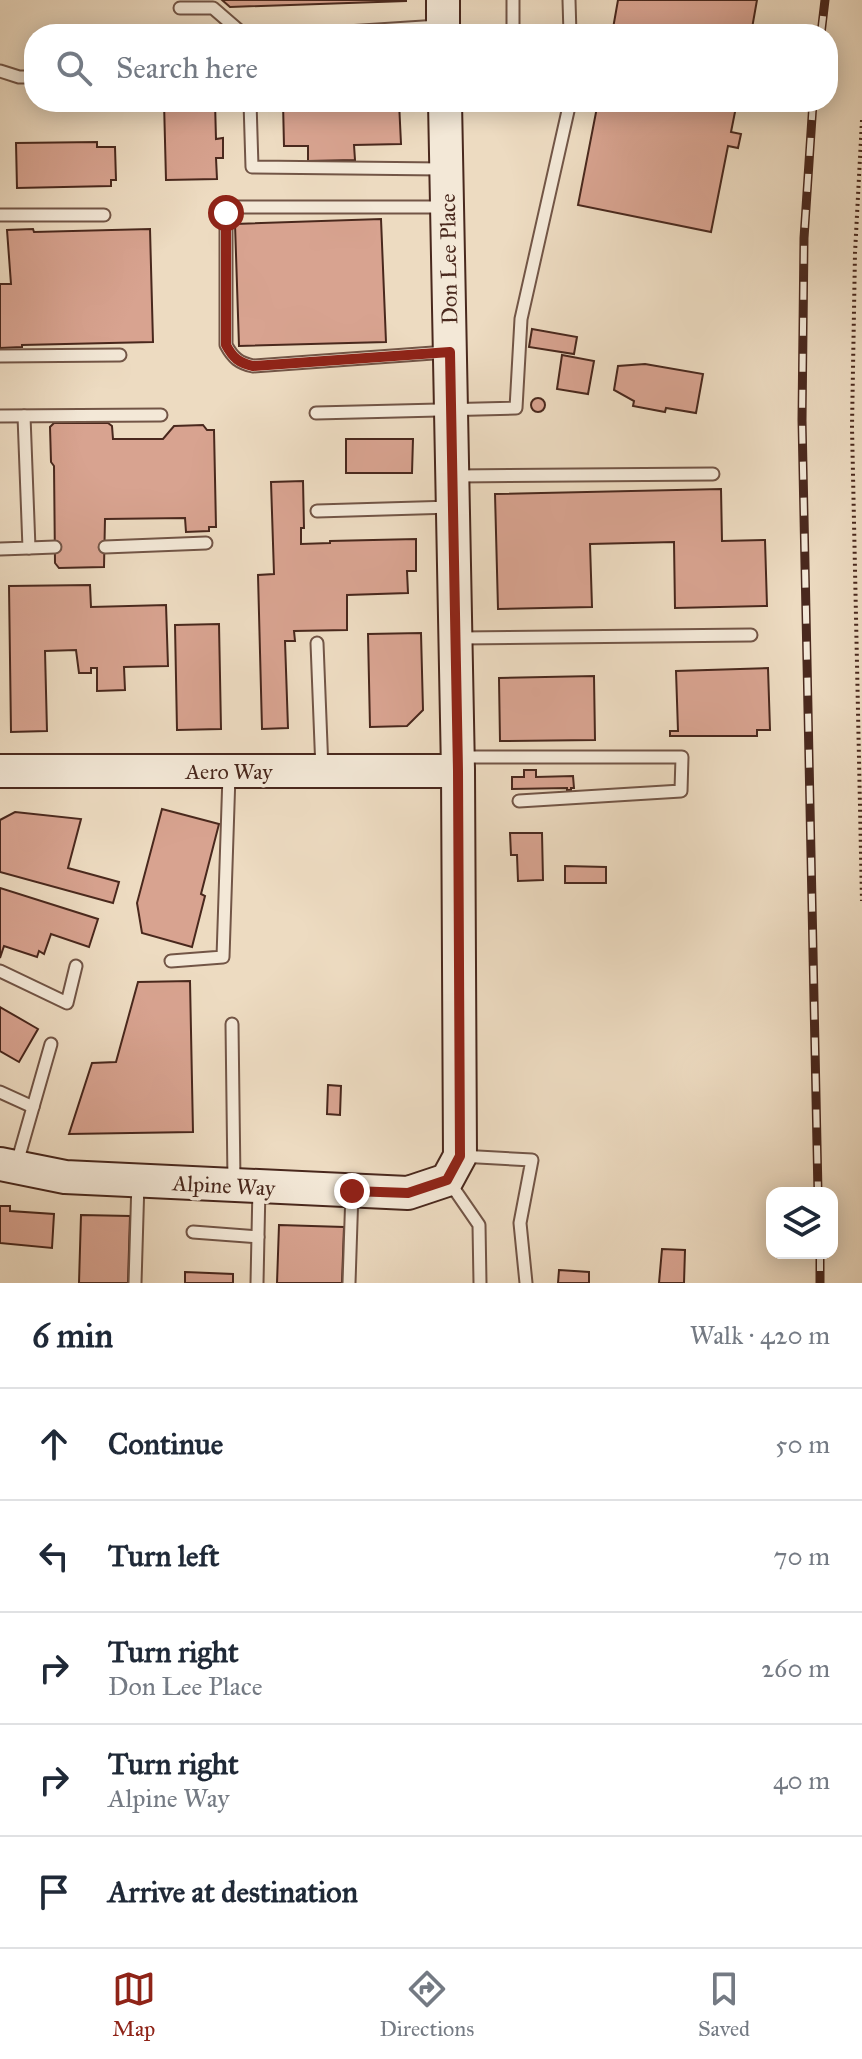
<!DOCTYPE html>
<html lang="en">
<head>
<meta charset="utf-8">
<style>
	:root { --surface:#fff; --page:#f2f2f3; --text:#1f2937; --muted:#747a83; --line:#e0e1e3; --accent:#8f2418 }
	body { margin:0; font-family:"IM FELL Great Primer",serif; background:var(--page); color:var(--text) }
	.controls { position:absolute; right:24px; bottom:24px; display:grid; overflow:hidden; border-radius:16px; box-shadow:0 4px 20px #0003 }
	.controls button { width:72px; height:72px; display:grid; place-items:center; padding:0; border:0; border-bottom:2px solid var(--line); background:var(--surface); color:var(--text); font:40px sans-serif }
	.stop { position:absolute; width:24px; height:24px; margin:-18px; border:6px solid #8f2418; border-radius:50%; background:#fff }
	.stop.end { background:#8f2418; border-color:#fff; box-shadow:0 2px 8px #0008 }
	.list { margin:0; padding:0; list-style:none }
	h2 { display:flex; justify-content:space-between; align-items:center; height:104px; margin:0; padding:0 32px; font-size:34px }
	h2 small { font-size:26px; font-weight:400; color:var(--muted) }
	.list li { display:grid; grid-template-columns:52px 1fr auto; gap:24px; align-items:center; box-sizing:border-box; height:112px; padding:0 32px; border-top:2px solid var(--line) }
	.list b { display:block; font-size:30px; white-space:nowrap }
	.list p { margin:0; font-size:26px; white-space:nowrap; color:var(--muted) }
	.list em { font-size:26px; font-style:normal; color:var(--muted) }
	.icon { flex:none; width:44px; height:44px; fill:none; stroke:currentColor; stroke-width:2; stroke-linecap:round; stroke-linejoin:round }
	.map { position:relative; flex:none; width:862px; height:1283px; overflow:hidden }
	.search { position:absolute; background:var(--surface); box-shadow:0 4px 20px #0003; left:24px; right:24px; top:24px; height:88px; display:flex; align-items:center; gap:20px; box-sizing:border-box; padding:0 28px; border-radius:32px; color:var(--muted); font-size:30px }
	.sheet { height:664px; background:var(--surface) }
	nav { display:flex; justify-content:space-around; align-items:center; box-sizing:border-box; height:112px; border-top:2px solid var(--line); background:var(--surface); font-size:22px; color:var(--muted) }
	nav a { display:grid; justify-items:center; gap:4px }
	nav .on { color:var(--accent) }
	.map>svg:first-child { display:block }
</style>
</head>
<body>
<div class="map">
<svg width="862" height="1283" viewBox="0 0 862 1283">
	<rect width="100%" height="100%" fill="#eddbc1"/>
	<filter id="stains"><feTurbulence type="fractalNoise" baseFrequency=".0025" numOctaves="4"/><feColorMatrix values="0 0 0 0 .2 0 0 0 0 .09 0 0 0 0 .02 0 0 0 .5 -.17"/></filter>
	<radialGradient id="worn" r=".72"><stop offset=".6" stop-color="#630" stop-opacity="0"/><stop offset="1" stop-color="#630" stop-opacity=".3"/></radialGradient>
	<g fill="#d8a390" stroke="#49281d" stroke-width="2">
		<path d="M222,0H406V1L230,7Z"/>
		<path d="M618,0H757L751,34H612Z"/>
		<path d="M214,30L220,31L221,34H163V31Z"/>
		<path d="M79,102H125V109H83V104H79Z"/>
		<path d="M164,102H222H215L216,139L223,138V158H216L217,179L166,180Z"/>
		<path d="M283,102H399L401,144L354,145L355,160L308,161V146H284Z"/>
		<path d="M598,102H737L731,132L741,134L738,148L728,146L711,232L578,205Z"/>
		<path d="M97,142V147H115L116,180H111V186L17,188L16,143Z"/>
		<path d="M381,219L386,342L239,346L235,224Z"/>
		<path d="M33,229L34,232L150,229L153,342L22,345V347L0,348V284H11L7,230Z"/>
		<path d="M532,329L577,337L574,354L529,347Z"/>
		<path d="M562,355L594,361L588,394L557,389Z"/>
		<path d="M645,364L703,374L696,413L666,408L665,412L633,406L634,401L614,390L618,366Z"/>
		<circle cx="538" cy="405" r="7"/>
		<path d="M54,423H108L112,426L113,439H163L174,426L203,425L207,430H214L216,527H209V531L186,532L185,518L105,519L104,567L59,568L55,563L54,466L51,462L50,427Z"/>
		<path d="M346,439H413L412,473H346Z"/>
		<path d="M303,481L304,528H301V544L330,543V541L416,539V571H407L408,593L347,595V630L294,631L295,641H285L288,728L262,729L258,575L274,574L271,482Z"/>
		<path d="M721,489L722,541L765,540L767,606L675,608L674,542L590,544L592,607L498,609L495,494Z"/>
		<path d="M90,585L91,607L166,605L168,666L124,667L125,690L97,691V668H91V673H79L76,650L45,651L47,731L11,732L9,586Z"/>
		<path d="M219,624L221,729L177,730L175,625Z"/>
		<path d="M421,633L423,710L407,726L370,727L368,634Z"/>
		<path d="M768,668L770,730H757V736H670V731H678L676,671Z"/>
		<path d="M594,676L595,740L500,741L499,678Z"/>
		<path d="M524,770H536V777L573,776L574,788H571V790H567V788L512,789V777H524Z"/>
		<path d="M162,809L219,824L201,894L205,896L192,947L142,933L137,903Z"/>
		<path d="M15,812L81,819L68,868L119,882L113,903L0,872V820Z"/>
		<path d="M510,833H542L543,880L518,881L517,855H511Z"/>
		<path d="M565,866L606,867V883H565Z"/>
		<path d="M0,888L98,919L89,947L51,934L44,954L39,951L37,957L4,946L0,958Z"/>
		<path d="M190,981L193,1132L69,1134L92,1063L116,1062L138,982Z"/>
		<path d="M0,1007L38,1029L19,1062L0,1051Z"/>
		<path d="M328,1085L341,1086L340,1115L327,1114Z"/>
		<path d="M0,1206H10V1211L54,1214L52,1248L0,1243Z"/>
		<path d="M81,1215L130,1216L128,1283H79Z"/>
		<path d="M279,1225L344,1227L342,1283H277Z"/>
		<path d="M662,1249L685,1250L684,1283H659Z"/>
		<path d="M559,1270L589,1272V1283H558Z"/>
		<path d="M185,1272L233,1274V1283H185Z"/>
	</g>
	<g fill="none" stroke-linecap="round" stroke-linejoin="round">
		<defs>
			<g id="lane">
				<path d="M513,0V34"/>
				<path d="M569,0L570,34"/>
				<path d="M180,8H213L243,34"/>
				<path d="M316,34L439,26"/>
				<path d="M0,71L19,77H34"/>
				<path d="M250,102L252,167L442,169"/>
				<path d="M446,207H230L226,213V345C233,358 239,363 253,366L447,352"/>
				<path d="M0,215H104"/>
				<path d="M0,356L120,355"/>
				<path d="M316,413L516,408L521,319L570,102"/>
				<path d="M0,416L161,415"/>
				<path d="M457,476L713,474"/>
				<path d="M317,511L452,507"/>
				<path d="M105,547L206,543"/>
				<path d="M29,548L55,547"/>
				<path d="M0,549L29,548L24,416"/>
				<path d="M460,638L751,635"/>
				<path d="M317,643L322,770"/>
				<path d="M462,757H682L681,791L519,801"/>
				<path d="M171,961L223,957L229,775"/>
				<path d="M0,971L67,1003L76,966"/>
				<path d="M232,1024L234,1181"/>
				<path d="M0,1092L33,1107"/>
				<path d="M460,1156L532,1160L520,1223L526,1283"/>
				<path d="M17,1163L51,1044"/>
				<path d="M448,1180L479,1225L480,1283"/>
				<path d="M193,1232L258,1237"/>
				<path d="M135,1283L138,1181"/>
				<path d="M257,1283L259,1187"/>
				<path d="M349,1283L352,1191"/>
			</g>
			<g id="secondary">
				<path d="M443,0V34"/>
				<path d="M0,771H458"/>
				<path d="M0,1164L65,1177L408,1193L447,1180L460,1156L458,771L445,102"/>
			</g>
		</defs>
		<use href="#lane" stroke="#725546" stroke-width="15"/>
		<use href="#secondary" stroke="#49281d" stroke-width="36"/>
		<path stroke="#49281d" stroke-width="4" stroke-dasharray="2 4" stroke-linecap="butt" d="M862,120L855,253L852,427L862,901"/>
		<use href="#lane" stroke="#f3e8d7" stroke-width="11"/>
		<use href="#secondary" stroke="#f3e8d7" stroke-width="32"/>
		<defs>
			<g id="rail">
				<path d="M821,34L825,0"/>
				<path d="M813,102L804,238L802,420L818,1193"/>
				<path d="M820,1253V1283"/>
			</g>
		</defs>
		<use href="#rail" stroke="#49281d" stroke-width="9"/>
		<use href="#rail" stroke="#f3e8d7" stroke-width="6" stroke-dasharray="18" stroke-linecap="butt"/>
	</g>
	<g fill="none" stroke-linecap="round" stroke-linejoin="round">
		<path stroke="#8f2418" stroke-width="10" d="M226,213V345C233,358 239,363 253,366L450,352L458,771L460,1156L447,1180L408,1193L352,1191"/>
	</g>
	<g text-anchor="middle" stroke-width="7" stroke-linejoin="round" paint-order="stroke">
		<g font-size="22" fill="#49281d" stroke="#f3e8d7">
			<text transform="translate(448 259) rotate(-91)" y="8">Don Lee Place</text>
			<text x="229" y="779">Aero Way</text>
			<text transform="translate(224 1185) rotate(3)" y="8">Alpine Way</text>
		</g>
	</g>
	<rect width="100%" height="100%" filter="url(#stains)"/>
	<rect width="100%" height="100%" fill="url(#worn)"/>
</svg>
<div class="controls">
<button><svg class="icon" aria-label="layers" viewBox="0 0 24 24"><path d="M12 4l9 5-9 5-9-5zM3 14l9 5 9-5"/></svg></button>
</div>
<div class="stop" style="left:226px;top:213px"></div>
<div class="stop end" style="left:352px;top:1191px"></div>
<div class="search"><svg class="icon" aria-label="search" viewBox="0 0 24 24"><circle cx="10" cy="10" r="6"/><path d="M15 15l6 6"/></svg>Search here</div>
</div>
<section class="sheet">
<h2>6 min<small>Walk · 420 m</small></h2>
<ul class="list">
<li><svg class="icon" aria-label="ahead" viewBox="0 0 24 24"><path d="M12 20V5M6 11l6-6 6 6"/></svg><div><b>Continue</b></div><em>50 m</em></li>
<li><svg class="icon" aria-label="left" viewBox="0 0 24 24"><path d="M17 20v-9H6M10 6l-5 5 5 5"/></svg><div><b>Turn left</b></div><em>70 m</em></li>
<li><svg class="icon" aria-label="right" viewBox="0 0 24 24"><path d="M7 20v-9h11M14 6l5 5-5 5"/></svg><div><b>Turn right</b><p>Don Lee Place</p></div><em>260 m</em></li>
<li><svg class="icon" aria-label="right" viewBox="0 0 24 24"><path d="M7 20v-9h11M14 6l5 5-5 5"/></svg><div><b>Turn right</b><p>Alpine Way</p></div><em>40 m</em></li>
<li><svg class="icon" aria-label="arrive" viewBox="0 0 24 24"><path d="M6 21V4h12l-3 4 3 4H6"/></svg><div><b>Arrive at destination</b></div></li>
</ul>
</section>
<nav>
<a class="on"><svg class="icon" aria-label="map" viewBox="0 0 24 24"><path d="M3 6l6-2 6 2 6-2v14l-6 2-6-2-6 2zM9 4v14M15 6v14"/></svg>Map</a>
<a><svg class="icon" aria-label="directions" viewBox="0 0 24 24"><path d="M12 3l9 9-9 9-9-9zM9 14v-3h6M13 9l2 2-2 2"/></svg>Directions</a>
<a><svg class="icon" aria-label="saved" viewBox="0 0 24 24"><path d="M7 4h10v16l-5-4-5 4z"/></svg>Saved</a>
</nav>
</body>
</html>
